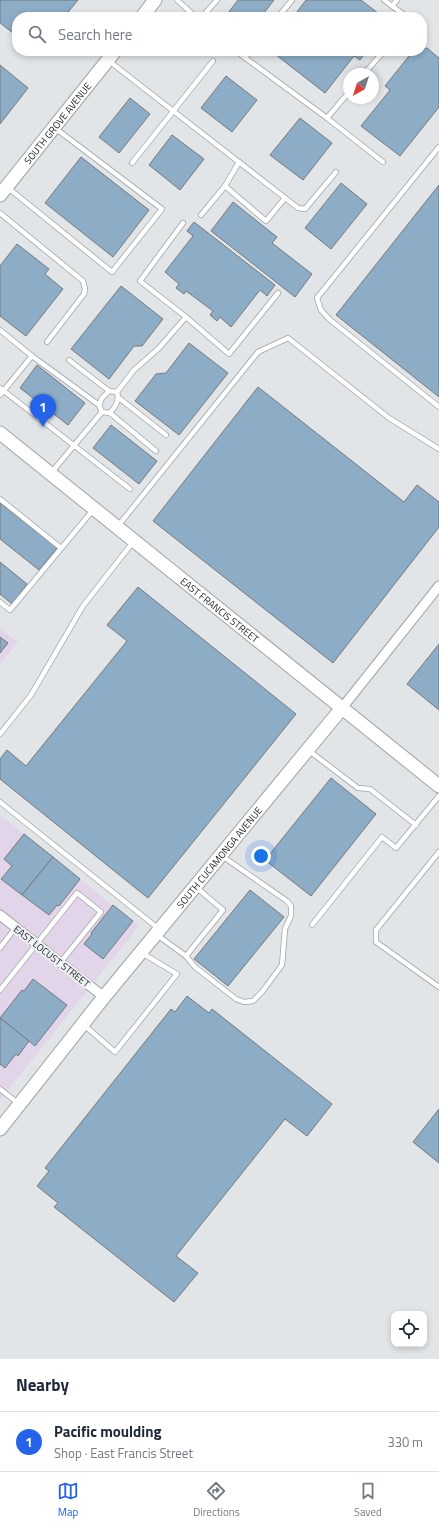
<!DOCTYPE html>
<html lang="en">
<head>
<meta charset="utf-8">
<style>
	:root { --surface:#fff; --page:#f2f2f3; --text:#1f2937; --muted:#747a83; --line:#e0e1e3; --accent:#2563eb }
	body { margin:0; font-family:"Titillium Web",sans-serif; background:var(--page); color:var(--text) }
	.controls { position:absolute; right:12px; bottom:12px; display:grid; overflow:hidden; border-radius:8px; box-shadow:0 2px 6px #0003 }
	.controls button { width:36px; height:36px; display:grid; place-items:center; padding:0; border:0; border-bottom:1px solid var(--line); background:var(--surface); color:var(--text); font:20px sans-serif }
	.compass { position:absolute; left:343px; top:68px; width:36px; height:36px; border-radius:50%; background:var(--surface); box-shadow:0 2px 6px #0003; rotate:219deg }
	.you { position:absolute; left:261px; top:856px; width:14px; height:14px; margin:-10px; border:3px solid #fff; border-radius:50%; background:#1a73e8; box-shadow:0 0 0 6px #1a73e833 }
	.badge { display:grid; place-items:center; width:26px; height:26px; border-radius:50%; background:var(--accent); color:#fff; font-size:13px; font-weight:700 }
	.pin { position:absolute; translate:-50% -33px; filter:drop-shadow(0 1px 2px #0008) }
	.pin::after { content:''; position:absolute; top:21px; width:14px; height:12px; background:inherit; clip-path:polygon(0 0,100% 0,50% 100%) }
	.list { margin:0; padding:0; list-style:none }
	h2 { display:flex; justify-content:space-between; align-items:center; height:52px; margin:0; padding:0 16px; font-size:17px }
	h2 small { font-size:13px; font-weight:400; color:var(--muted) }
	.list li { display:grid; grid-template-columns:26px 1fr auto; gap:12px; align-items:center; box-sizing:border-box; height:60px; padding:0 16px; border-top:1px solid var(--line) }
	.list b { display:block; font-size:15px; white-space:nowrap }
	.list p { margin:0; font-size:13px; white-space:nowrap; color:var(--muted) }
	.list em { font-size:13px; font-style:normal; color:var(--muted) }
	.icon { flex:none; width:22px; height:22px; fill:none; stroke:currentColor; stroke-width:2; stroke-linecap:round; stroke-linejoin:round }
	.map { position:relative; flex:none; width:439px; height:1359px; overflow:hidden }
	.search { position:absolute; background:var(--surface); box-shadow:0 2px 6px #0003; left:12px; right:12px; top:12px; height:44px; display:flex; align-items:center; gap:10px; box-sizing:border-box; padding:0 14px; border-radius:16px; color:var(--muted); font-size:15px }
	.sheet { height:112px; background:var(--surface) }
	nav { display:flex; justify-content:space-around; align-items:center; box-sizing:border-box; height:56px; border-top:1px solid var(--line); background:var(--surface); font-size:11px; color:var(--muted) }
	nav a { display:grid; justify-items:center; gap:2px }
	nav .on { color:var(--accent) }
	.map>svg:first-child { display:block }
</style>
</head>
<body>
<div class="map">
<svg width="439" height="1359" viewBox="0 0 439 1359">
	<rect width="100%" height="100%" fill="#e1e5e7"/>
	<g fill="#e2d5e9">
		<path d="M0,628L18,642L0,664Z"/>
		<path d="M0,815L139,926L0,1100Z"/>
	</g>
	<g fill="#8dacc6" stroke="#76797c">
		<path d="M0,0H78L64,17H17V36L0,23Z"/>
		<path d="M238,0H274L261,17H225Z"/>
		<path d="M306,0H361L383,17H293Z"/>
		<path d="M427,48L439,58V107L400,156L361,126L390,90L385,86L413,51H422V49Z"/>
		<path d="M271,51H367L360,60L354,56L325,93Z"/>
		<path d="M0,65L28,88L0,124Z"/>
		<path d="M226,76L257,100L232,132L201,108Z"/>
		<path d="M130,98L150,114L119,153L99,137Z"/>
		<path d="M300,118L332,143L303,180L270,155Z"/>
		<path d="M172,135L204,159L180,190L149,165Z"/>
		<path d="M81,157L149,210L113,257L45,203Z"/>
		<path d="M341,183L367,204L331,249L305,228Z"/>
		<path d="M439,185V397L336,315Z"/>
		<path d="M233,202L277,237L272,243L312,274L295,297L211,231Z"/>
		<path d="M194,222L275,285L267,296L260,290L231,327L220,317L217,321L210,315L213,311L186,291L184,294L176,288L179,284L165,272L193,236L187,231Z"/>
		<path d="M17,244L49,269L45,274L63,289L26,336L0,316V266Z"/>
		<path d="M121,286L163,319L142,346H134L109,379L71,349Z"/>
		<path d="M189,343L228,373L179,435L135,401L156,374L166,373Z"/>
		<path d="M37,365L85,403L68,425L20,388Z"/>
		<path d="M258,387L404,502L417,485L439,502V527L333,663L153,521Z"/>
		<path d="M111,425L157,461L139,484L93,448Z"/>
		<path d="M0,503L57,548L39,570L0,539Z"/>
		<path d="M0,562L27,584L12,604L0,594Z"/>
		<path d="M138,587L296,714L148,898L0,779V759L7,750L26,766L127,641L107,625Z"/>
		<path d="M0,637L8,643L0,653Z"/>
		<path d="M439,644V710L407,684Z"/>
		<path d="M331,778L376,814L311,896L265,860Z"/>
		<path d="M24,834L53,857L22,895L1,879L12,866L4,859Z"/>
		<path d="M53,857L80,879L59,906L57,905L49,915L22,895Z"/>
		<path d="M250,890L284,917L228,986L194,959Z"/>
		<path d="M113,905L133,921L103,959L84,944L92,934L91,933Z"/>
		<path d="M33,979L67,1005L35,1046L0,1018L22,990L24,991Z"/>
		<path d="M187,996L209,1013L212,1009L332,1104L307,1136L285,1119L176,1256L198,1273L174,1302L54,1207L58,1203L37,1186L49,1171L45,1168L171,1009L175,1012Z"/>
		<path d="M0,1018L29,1041L18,1056L16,1054L5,1068L0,1064Z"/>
		<path d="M439,1109V1163L413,1142Z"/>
	</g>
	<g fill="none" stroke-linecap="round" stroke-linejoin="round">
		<defs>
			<g id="lane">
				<path d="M177,0L196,17"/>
				<path d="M384,0L407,17"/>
				<path d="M392,6L397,0"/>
				<path d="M202,17L217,0"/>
				<path d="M278,17L292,0"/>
				<path d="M236,51L327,118L349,92"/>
				<path d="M245,58L250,51"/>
				<path d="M109,61L298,208L305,209L336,172"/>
				<path d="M364,74L384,51"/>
				<path d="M327,118L383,162"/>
				<path d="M439,147L317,298L321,310L329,319L439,407"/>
				<path d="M132,163L213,61"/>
				<path d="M225,186L239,162"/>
				<path d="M7,187L112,272L162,209L55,128"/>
				<path d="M0,213L83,281L85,289L84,294L47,342"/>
				<path d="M201,215L225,186L266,221L285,198"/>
				<path d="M186,317L229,354L278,293"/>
				<path d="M0,330L32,356L0,395"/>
				<path d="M32,356L99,405"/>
				<path d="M69,360L109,391"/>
				<path d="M0,388L130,489"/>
				<path d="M109,391L117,392C120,402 115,406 110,413L102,412L99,405L102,398Z"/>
				<path d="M117,392L134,370L159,348L186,317L140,281L183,223"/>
				<path d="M119,398L166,435"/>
				<path d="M110,413L156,451"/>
				<path d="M51,473L102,412"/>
				<path d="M0,499L61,548"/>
				<path d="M118,526L258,352L288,338L389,418L439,449"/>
				<path d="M0,602L10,610L93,510"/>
				<path d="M0,734L31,695L83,606L133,542"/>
				<path d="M308,750L358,788L370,789L416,825"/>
				<path d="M0,802L159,929"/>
				<path d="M439,852L376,930V942L439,987"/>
				<path d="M312,925L382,837L396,848L439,796"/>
				<path d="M157,935L186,956L223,910L197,888"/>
				<path d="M0,948L16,927"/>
				<path d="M186,956L195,967L236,999L244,1002L253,1001L262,992L282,965L285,929L291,916V906L287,901L222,856"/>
				<path d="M0,990L77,893L101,912L60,963"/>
				<path d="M84,1025L115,1052L177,974L142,953"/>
				<path d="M0,1089L19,1104"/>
			</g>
			<g id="street">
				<path d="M342,708L439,586"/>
				<path d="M0,915L104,997"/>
			</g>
			<g id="secondary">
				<path d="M142,17L155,0"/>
				<path id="s1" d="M0,195L115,51"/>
				<path id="s2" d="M0,433L439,786"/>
				<path id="s3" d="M0,1129L104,997L342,708"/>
			</g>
		</defs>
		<use href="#lane" stroke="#a0a3a6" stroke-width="6"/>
		<use href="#street" stroke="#a0a3a6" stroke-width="11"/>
		<use href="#secondary" stroke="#a0a3a6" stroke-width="15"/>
		<use href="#lane" stroke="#fff" stroke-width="4.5"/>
		<use href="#street" stroke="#fff" stroke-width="9"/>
		<use href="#secondary" stroke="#fff" stroke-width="13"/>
	</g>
	<g text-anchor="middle" stroke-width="4" stroke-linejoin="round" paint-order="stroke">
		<g font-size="10" fill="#1f2021" stroke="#eef2f5">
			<text dy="4" stroke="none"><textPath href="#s1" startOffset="92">SOUTH GROVE AVENUE</textPath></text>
			<text dy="4" stroke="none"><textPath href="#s2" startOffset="282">EAST FRANCIS STREET</textPath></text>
			<text dy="4" stroke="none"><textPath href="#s3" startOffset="349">SOUTH CUCAMONGA AVENUE</textPath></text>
			<text transform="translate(52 956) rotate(38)" y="4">EAST LOCUST STREET</text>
		</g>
	</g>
</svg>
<div class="controls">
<button><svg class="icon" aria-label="locate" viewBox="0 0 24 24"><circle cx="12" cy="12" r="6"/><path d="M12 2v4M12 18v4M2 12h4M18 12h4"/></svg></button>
</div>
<svg class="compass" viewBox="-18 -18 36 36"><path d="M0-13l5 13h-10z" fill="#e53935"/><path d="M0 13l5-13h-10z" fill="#747a83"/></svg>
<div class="you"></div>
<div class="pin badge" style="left:43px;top:427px">1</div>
<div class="search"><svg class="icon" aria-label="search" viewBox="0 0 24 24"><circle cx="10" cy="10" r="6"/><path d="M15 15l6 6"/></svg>Search here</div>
</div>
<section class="sheet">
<h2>Nearby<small></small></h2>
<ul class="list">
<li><span class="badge">1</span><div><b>Pacific moulding</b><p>Shop · East Francis Street</p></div><em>330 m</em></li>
</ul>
</section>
<nav>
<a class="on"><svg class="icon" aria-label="map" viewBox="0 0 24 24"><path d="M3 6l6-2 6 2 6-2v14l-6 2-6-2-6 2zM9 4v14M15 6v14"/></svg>Map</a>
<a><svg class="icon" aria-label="directions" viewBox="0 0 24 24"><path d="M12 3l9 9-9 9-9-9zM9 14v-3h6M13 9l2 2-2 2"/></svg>Directions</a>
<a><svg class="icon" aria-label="saved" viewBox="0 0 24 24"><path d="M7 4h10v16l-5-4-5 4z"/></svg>Saved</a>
</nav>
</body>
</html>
